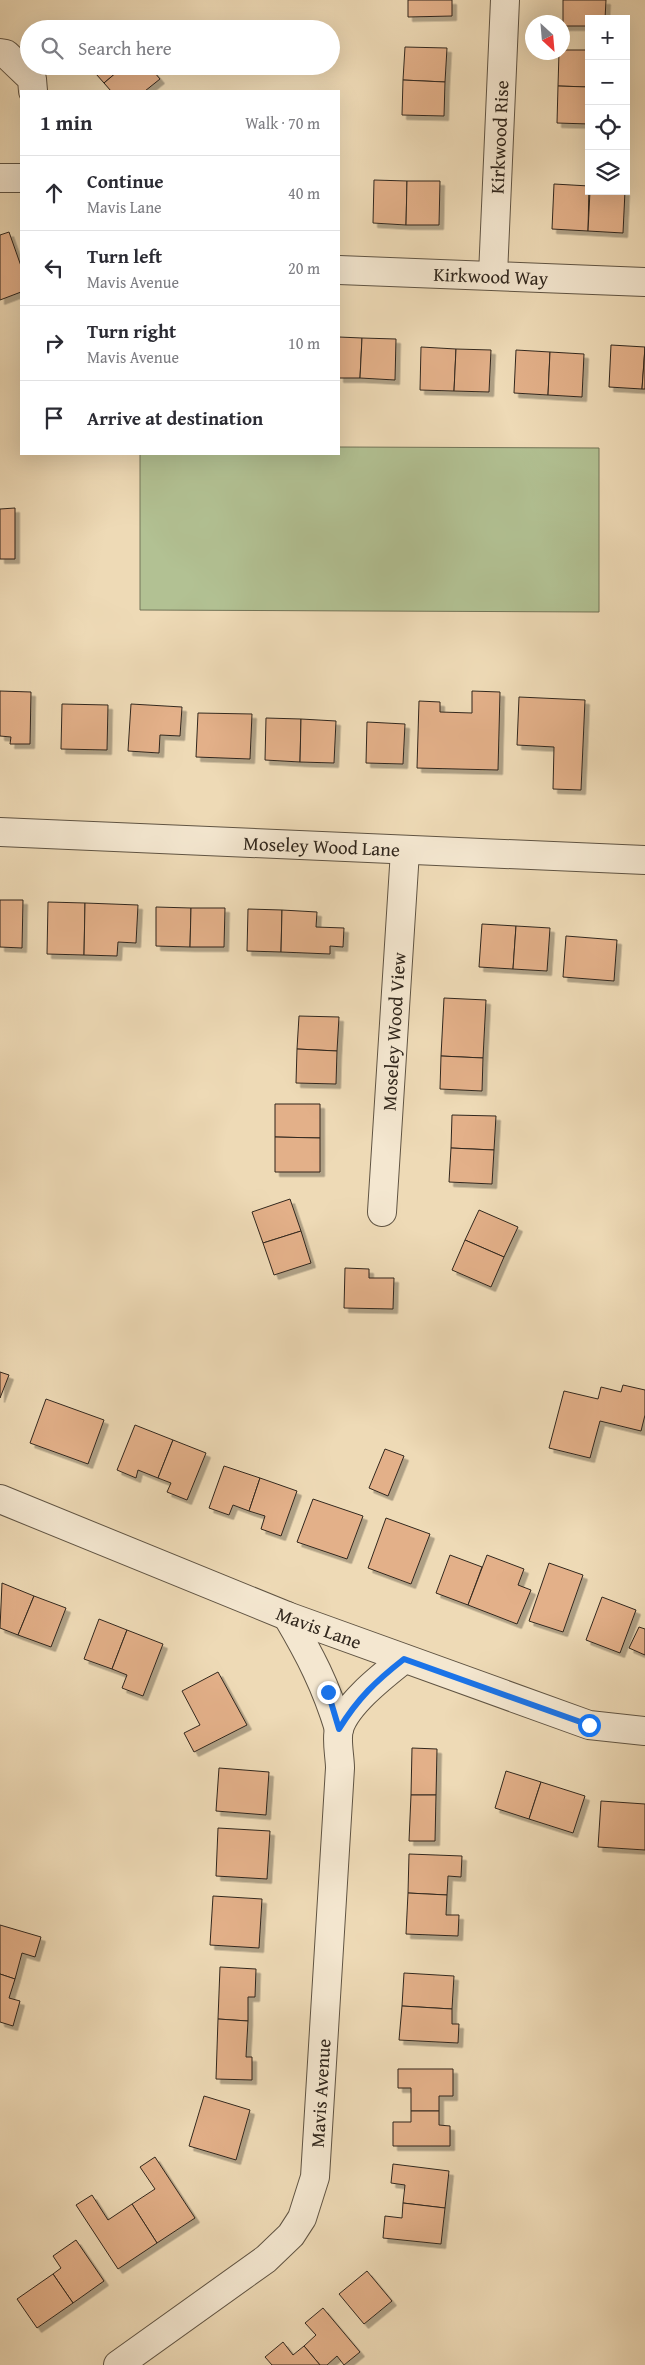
<!DOCTYPE html>
<html lang="en">
<head>
<meta charset="utf-8">
<style>
	:root { --surface:#fff; --page:#f7f7f7; --text:#2b2b33; --muted:#7c7c81; --line:#e1e1e2 }
	body { margin:0; font-family:"Gentium Book Plus",serif; background:var(--page); color:var(--text) }
	.controls { position:absolute; right:15px; top:15px; display:grid; overflow:hidden; border-radius:0px; box-shadow:0 5px 20px #0002 }
	.controls button { width:45px; height:45px; display:grid; place-items:center; padding:0; border:0; border-bottom:1px solid var(--line); background:var(--surface); color:var(--text); font:25px sans-serif }
	.compass { position:absolute; left:525px; top:15px; width:45px; height:45px; border-radius:50%; background:var(--surface); box-shadow:0 5px 20px #0002; rotate:154deg }
	.stop { position:absolute; width:15px; height:15px; margin:-11px; border:4px solid #1a73e8; border-radius:50%; background:#fff }
	.stop.end { background:#1a73e8; border-color:#fff; box-shadow:0 1px 5px #0008 }
	.list { margin:0; padding:0; list-style:none }
	h2 { display:flex; justify-content:space-between; align-items:center; height:65px; margin:0; padding:0 20px; font-size:21px }
	h2 small { font-size:16px; font-weight:400; color:var(--muted) }
	.list li { display:grid; grid-template-columns:32px 1fr auto; gap:15px; align-items:center; box-sizing:border-box; height:75px; padding:0 20px; border-top:1px solid var(--line) }
	.list b { display:block; font-size:19px; white-space:nowrap }
	.list p { margin:0; font-size:16px; white-space:nowrap; color:var(--muted) }
	.list em { font-size:16px; font-style:normal; color:var(--muted) }
	.icon { flex:none; width:28px; height:28px; fill:none; stroke:currentColor; stroke-width:2; stroke-linecap:round; stroke-linejoin:round }
	.map { position:relative; flex:none; width:645px; height:2365px; overflow:hidden }
	.search { position:absolute; background:var(--surface); box-shadow:0 5px 20px #0002; left:20px; top:20px; width:320px; height:55px; display:flex; align-items:center; gap:12px; box-sizing:border-box; padding:0 18px; border-radius:28px; color:var(--muted); font-size:19px }
	.panel { position:absolute; background:var(--surface); box-shadow:0 5px 20px #0002; left:20px; top:90px; width:320px; height:365px; border-radius:0px }
	.map>svg:first-child { display:block }
</style>
</head>
<body>
<div class="map">
<svg width="645" height="2365" viewBox="0 0 645 2365">
	<defs>
		<filter id="shadow"><feDropShadow dx="4.5" dy="4.5" stdDeviation="0" flood-color="#0004"/></filter>
	</defs>
	<rect width="100%" height="100%" fill="#eedab6"/>
	<filter id="stains"><feTurbulence type="fractalNoise" baseFrequency=".004" numOctaves="4"/><feColorMatrix values="0 0 0 0 .2 0 0 0 0 .09 0 0 0 0 .02 0 0 0 .5 -.17"/></filter>
	<radialGradient id="worn" r=".72"><stop offset=".6" stop-color="#630" stop-opacity="0"/><stop offset="1" stop-color="#630" stop-opacity=".3"/></radialGradient>
	<path fill="#b2c193" stroke="#727458" d="M339,447L599,448V612L140,610V454H339Z"/>
	<g fill="#e3b089" stroke="#31271d" filter="url(#shadow)">
		<path d="M408,0H452V16L408,17Z"/>
		<path d="M563,0H606L605,19H589V26H563Z"/>
		<path d="M405,47L447,48L445,82L403,80Z"/>
		<path d="M562,50H589V87L558,86L559,52H562Z"/>
		<path d="M89,66H124L104,83Z"/>
		<path d="M124,66H149L160,79L145,91H111L104,83Z"/>
		<path d="M403,80L445,82L444,116L402,115Z"/>
		<path d="M558,86L589,87V124L557,123Z"/>
		<path d="M374,180L407,181L406,225L373,223Z"/>
		<path d="M407,181H440L439,225H406Z"/>
		<path d="M554,184L589,186L588,231L552,229Z"/>
		<path d="M590,191H625L623,233L588,231Z"/>
		<path d="M9,232L21,266V292L0,300V235Z"/>
		<path d="M339,337L362,338L360,378H339Z"/>
		<path d="M362,338L396,339L395,380L360,378Z"/>
		<path d="M611,345L645,347L642,389L609,387Z"/>
		<path d="M421,347L456,349L454,391L420,390Z"/>
		<path d="M645,347V389H642Z"/>
		<path d="M456,349L491,350L489,392L454,391Z"/>
		<path d="M516,350L550,352L548,395L514,393Z"/>
		<path d="M550,352L584,354L582,397L548,395Z"/>
		<path d="M15,508V559H0V509Z"/>
		<path d="M0,691L31,692L30,744H10L11,737L0,736Z"/>
		<path d="M472,691L500,692L498,770L417,768L419,701L440,702V712L472,713Z"/>
		<path d="M519,697L585,700L581,790L553,789L554,747L517,745Z"/>
		<path d="M62,704L108,705L107,750L61,749Z"/>
		<path d="M131,704L182,707L180,736L160,735L159,753L128,751Z"/>
		<path d="M198,713L252,714L250,759L196,757Z"/>
		<path d="M266,718L301,719L300,762L265,760Z"/>
		<path d="M301,719L336,721L334,763L300,762Z"/>
		<path d="M367,722L405,724L403,764L366,763Z"/>
		<path d="M0,900H23L22,948L0,947Z"/>
		<path d="M48,902L85,903L84,955L47,954Z"/>
		<path d="M85,903L138,905L136,943L118,942L117,956L84,955Z"/>
		<path d="M156,907L191,908L190,947L156,946Z"/>
		<path d="M191,908H225L224,947H190Z"/>
		<path d="M248,909L282,910L281,952L247,951Z"/>
		<path d="M282,910L317,912L316,927L344,928L343,947L330,946V954L281,952Z"/>
		<path d="M482,924L516,926L513,969L479,967Z"/>
		<path d="M516,926L550,928L547,971L513,969Z"/>
		<path d="M566,936L617,940L614,981L563,977Z"/>
		<path d="M444,998L486,1000L483,1058L441,1056Z"/>
		<path d="M299,1016L339,1017L337,1051L297,1049Z"/>
		<path d="M297,1049L337,1051L336,1084L296,1083Z"/>
		<path d="M441,1056L483,1058L482,1091L440,1089Z"/>
		<path d="M275,1104H320V1138L275,1137Z"/>
		<path d="M452,1115L496,1116L494,1150L451,1148Z"/>
		<path d="M275,1137L320,1138V1172H275Z"/>
		<path d="M451,1148L494,1150L492,1184L449,1182Z"/>
		<path d="M290,1199L301,1231L263,1243L252,1212Z"/>
		<path d="M479,1210L518,1227L504,1257L465,1240Z"/>
		<path d="M301,1231L311,1263L274,1275L263,1243Z"/>
		<path d="M465,1240L504,1257L491,1287L452,1270Z"/>
		<path d="M345,1268L369,1269V1278H394L393,1309L344,1308Z"/>
		<path d="M0,1372L9,1375L0,1398Z"/>
		<path d="M623,1385L645,1390V1415L641,1431L600,1421L590,1458L549,1448L564,1391L598,1399L601,1387L621,1392Z"/>
		<path d="M46,1399L104,1420L88,1464L30,1443Z"/>
		<path d="M135,1425L173,1440L158,1478L138,1470L136,1478L117,1470Z"/>
		<path d="M173,1440L206,1453L187,1500L167,1492L171,1483L158,1478Z"/>
		<path d="M385,1449L404,1456L388,1496L369,1488Z"/>
		<path d="M224,1466L260,1478L249,1511L233,1505L229,1515L209,1508Z"/>
		<path d="M260,1478L297,1491L281,1536L261,1529L265,1516L249,1511Z"/>
		<path d="M313,1499L363,1516L347,1559L297,1542Z"/>
		<path d="M386,1518L430,1534L411,1584L368,1568Z"/>
		<path d="M450,1555L482,1567L468,1605L436,1593Z"/>
		<path d="M487,1555L524,1569L518,1585L531,1590L517,1624L468,1605Z"/>
		<path d="M549,1563L583,1575L563,1632L529,1621Z"/>
		<path d="M2,1583L34,1596L18,1635L0,1628Z"/>
		<path d="M34,1596L66,1608L51,1647L18,1635Z"/>
		<path d="M602,1597L636,1610L620,1653L586,1640Z"/>
		<path d="M99,1619L127,1630L112,1669L84,1659Z"/>
		<path d="M639,1627L645,1629V1655L629,1648Z"/>
		<path d="M127,1630L163,1644L143,1696L122,1688L127,1675L112,1669Z"/>
		<path d="M218,1672L247,1725L194,1752L184,1733L200,1725L182,1691Z"/>
		<path d="M412,1748L437,1749L436,1795H411Z"/>
		<path d="M219,1768L269,1772L266,1815L216,1811Z"/>
		<path d="M506,1771L541,1782L529,1819L495,1808Z"/>
		<path d="M541,1782L585,1796L573,1833L529,1819Z"/>
		<path d="M411,1795H436L435,1841H409Z"/>
		<path d="M601,1801L645,1804V1850L598,1847Z"/>
		<path d="M218,1828L270,1831L267,1879L216,1876Z"/>
		<path d="M409,1854L462,1856L461,1877L448,1876L447,1895L408,1893Z"/>
		<path d="M408,1893L447,1895L446,1915H459L458,1936L406,1934Z"/>
		<path d="M213,1896L262,1899L259,1948L210,1945Z"/>
		<path d="M0,1925L41,1937L35,1957L22,1953L15,1979L0,1974Z"/>
		<path d="M220,1967L256,1969L255,1997H248V2021L218,2019Z"/>
		<path d="M404,1973L454,1976L452,2009L402,2006Z"/>
		<path d="M0,1974L15,1979L9,1998L20,2001L13,2026L0,2022Z"/>
		<path d="M402,2006L452,2009V2024H459L458,2043L399,2040Z"/>
		<path d="M218,2019L248,2021L246,2057H252V2080L216,2079Z"/>
		<path d="M398,2069H453V2096H439V2111H411V2088H398Z"/>
		<path d="M204,2096L250,2110L236,2160L189,2146Z"/>
		<path d="M411,2111H439V2125L450,2126V2146H393V2122H411Z"/>
		<path d="M155,2157L195,2218L157,2243L132,2204L155,2189L140,2167Z"/>
		<path d="M393,2164L449,2171L445,2208L403,2203L405,2185L391,2183Z"/>
		<path d="M92,2195L108,2220L132,2204L157,2243L118,2269L76,2205Z"/>
		<path d="M403,2203L445,2208L441,2244L383,2238L385,2216L402,2218Z"/>
		<path d="M76,2240L104,2281L73,2303L53,2274L61,2268L53,2256Z"/>
		<path d="M367,2271L392,2301L364,2324L339,2294Z"/>
		<path d="M53,2274L73,2303L37,2328L17,2299Z"/>
		<path d="M323,2308L360,2352L344,2365L337,2356L327,2365H320L304,2346L316,2335L305,2323Z"/>
		<path d="M283,2342L293,2355L304,2346L320,2365H272L265,2357Z"/>
	</g>
	<g fill="none" stroke-linecap="round" stroke-linejoin="round">
		<defs>
			<g id="street">
				<path d="M0,53L6,54L32,79L33,91"/>
				<path d="M0,178H21"/>
				<path id="s1" d="M339,270L645,282"/>
				<path id="s2" d="M493,275L505,0"/>
				<path id="s3" d="M0,832L645,860"/>
				<path id="s4" d="M382,1212L405,851"/>
				<path id="s5" d="M0,1499L287,1616L589,1725L645,1731"/>
				<path d="M287,1616C310,1655 326,1686 339,1729"/>
				<path id="s6" d="M118,2365L266,2259L291,2235L302,2218L315,2177L340,1768C340,1757 336,1740 339,1729C346,1704 384,1675 404,1659"/>
			</g>
		</defs>
		<use href="#street" stroke="#605443" stroke-width="30"/>
		<use href="#street" stroke="#f4e7d0" stroke-width="28"/>
	</g>
	<g fill="none" stroke-linecap="round" stroke-linejoin="round">
		<path stroke="#1a73e8" stroke-width="6" d="M328,1692L339,1729C358,1698 376,1681 404,1659L589,1725"/>
	</g>
	<g text-anchor="middle" stroke-width="4" stroke-linejoin="round" paint-order="stroke">
		<g font-size="19" fill="#31271d" stroke="#f4e7d0">
			<text dy="7" stroke="none"><textPath href="#s2" startOffset="138">Kirkwood Rise</textPath></text>
			<text dy="7" stroke="none"><textPath href="#s1" startOffset="152">Kirkwood Way</textPath></text>
			<text dy="7" stroke="none"><textPath href="#s3" startOffset="322">Moseley Wood Lane</textPath></text>
			<text dy="7" stroke="none"><textPath href="#s4" startOffset="181">Moseley Wood View</textPath></text>
			<text dy="7" stroke="none"><textPath href="#s5" startOffset="344">Mavis Lane</textPath></text>
			<text dy="7" stroke="none"><textPath href="#s6" startOffset="364">Mavis Avenue</textPath></text>
		</g>
	</g>
	<rect width="100%" height="100%" filter="url(#stains)"/>
	<rect width="100%" height="100%" fill="url(#worn)"/>
</svg>
<div class="controls">
<button>+</button>
<button>−</button>
<button><svg class="icon" aria-label="locate" viewBox="0 0 24 24"><circle cx="12" cy="12" r="6"/><path d="M12 2v4M12 18v4M2 12h4M18 12h4"/></svg></button>
<button><svg class="icon" aria-label="layers" viewBox="0 0 24 24"><path d="M12 4l9 5-9 5-9-5zM3 14l9 5 9-5"/></svg></button>
</div>
<svg class="compass" viewBox="-18 -18 36 36"><path d="M0-13l5 13h-10z" fill="#e53935"/><path d="M0 13l5-13h-10z" fill="#7c7c81"/></svg>
<div class="stop" style="left:589px;top:1725px"></div>
<div class="stop end" style="left:328px;top:1692px"></div>
<div class="search"><svg class="icon" aria-label="search" viewBox="0 0 24 24"><circle cx="10" cy="10" r="6"/><path d="M15 15l6 6"/></svg>Search here</div>
<section class="panel">
<h2>1 min<small>Walk · 70 m</small></h2>
<ul class="list">
<li><svg class="icon" aria-label="ahead" viewBox="0 0 24 24"><path d="M12 20V5M6 11l6-6 6 6"/></svg><div><b>Continue</b><p>Mavis Lane</p></div><em>40 m</em></li>
<li><svg class="icon" aria-label="left" viewBox="0 0 24 24"><path d="M17 20v-9H6M10 6l-5 5 5 5"/></svg><div><b>Turn left</b><p>Mavis Avenue</p></div><em>20 m</em></li>
<li><svg class="icon" aria-label="right" viewBox="0 0 24 24"><path d="M7 20v-9h11M14 6l5 5-5 5"/></svg><div><b>Turn right</b><p>Mavis Avenue</p></div><em>10 m</em></li>
<li><svg class="icon" aria-label="arrive" viewBox="0 0 24 24"><path d="M6 21V4h12l-3 4 3 4H6"/></svg><div><b>Arrive at destination</b></div></li>
</ul>
</section>
</div>
</body>
</html>
